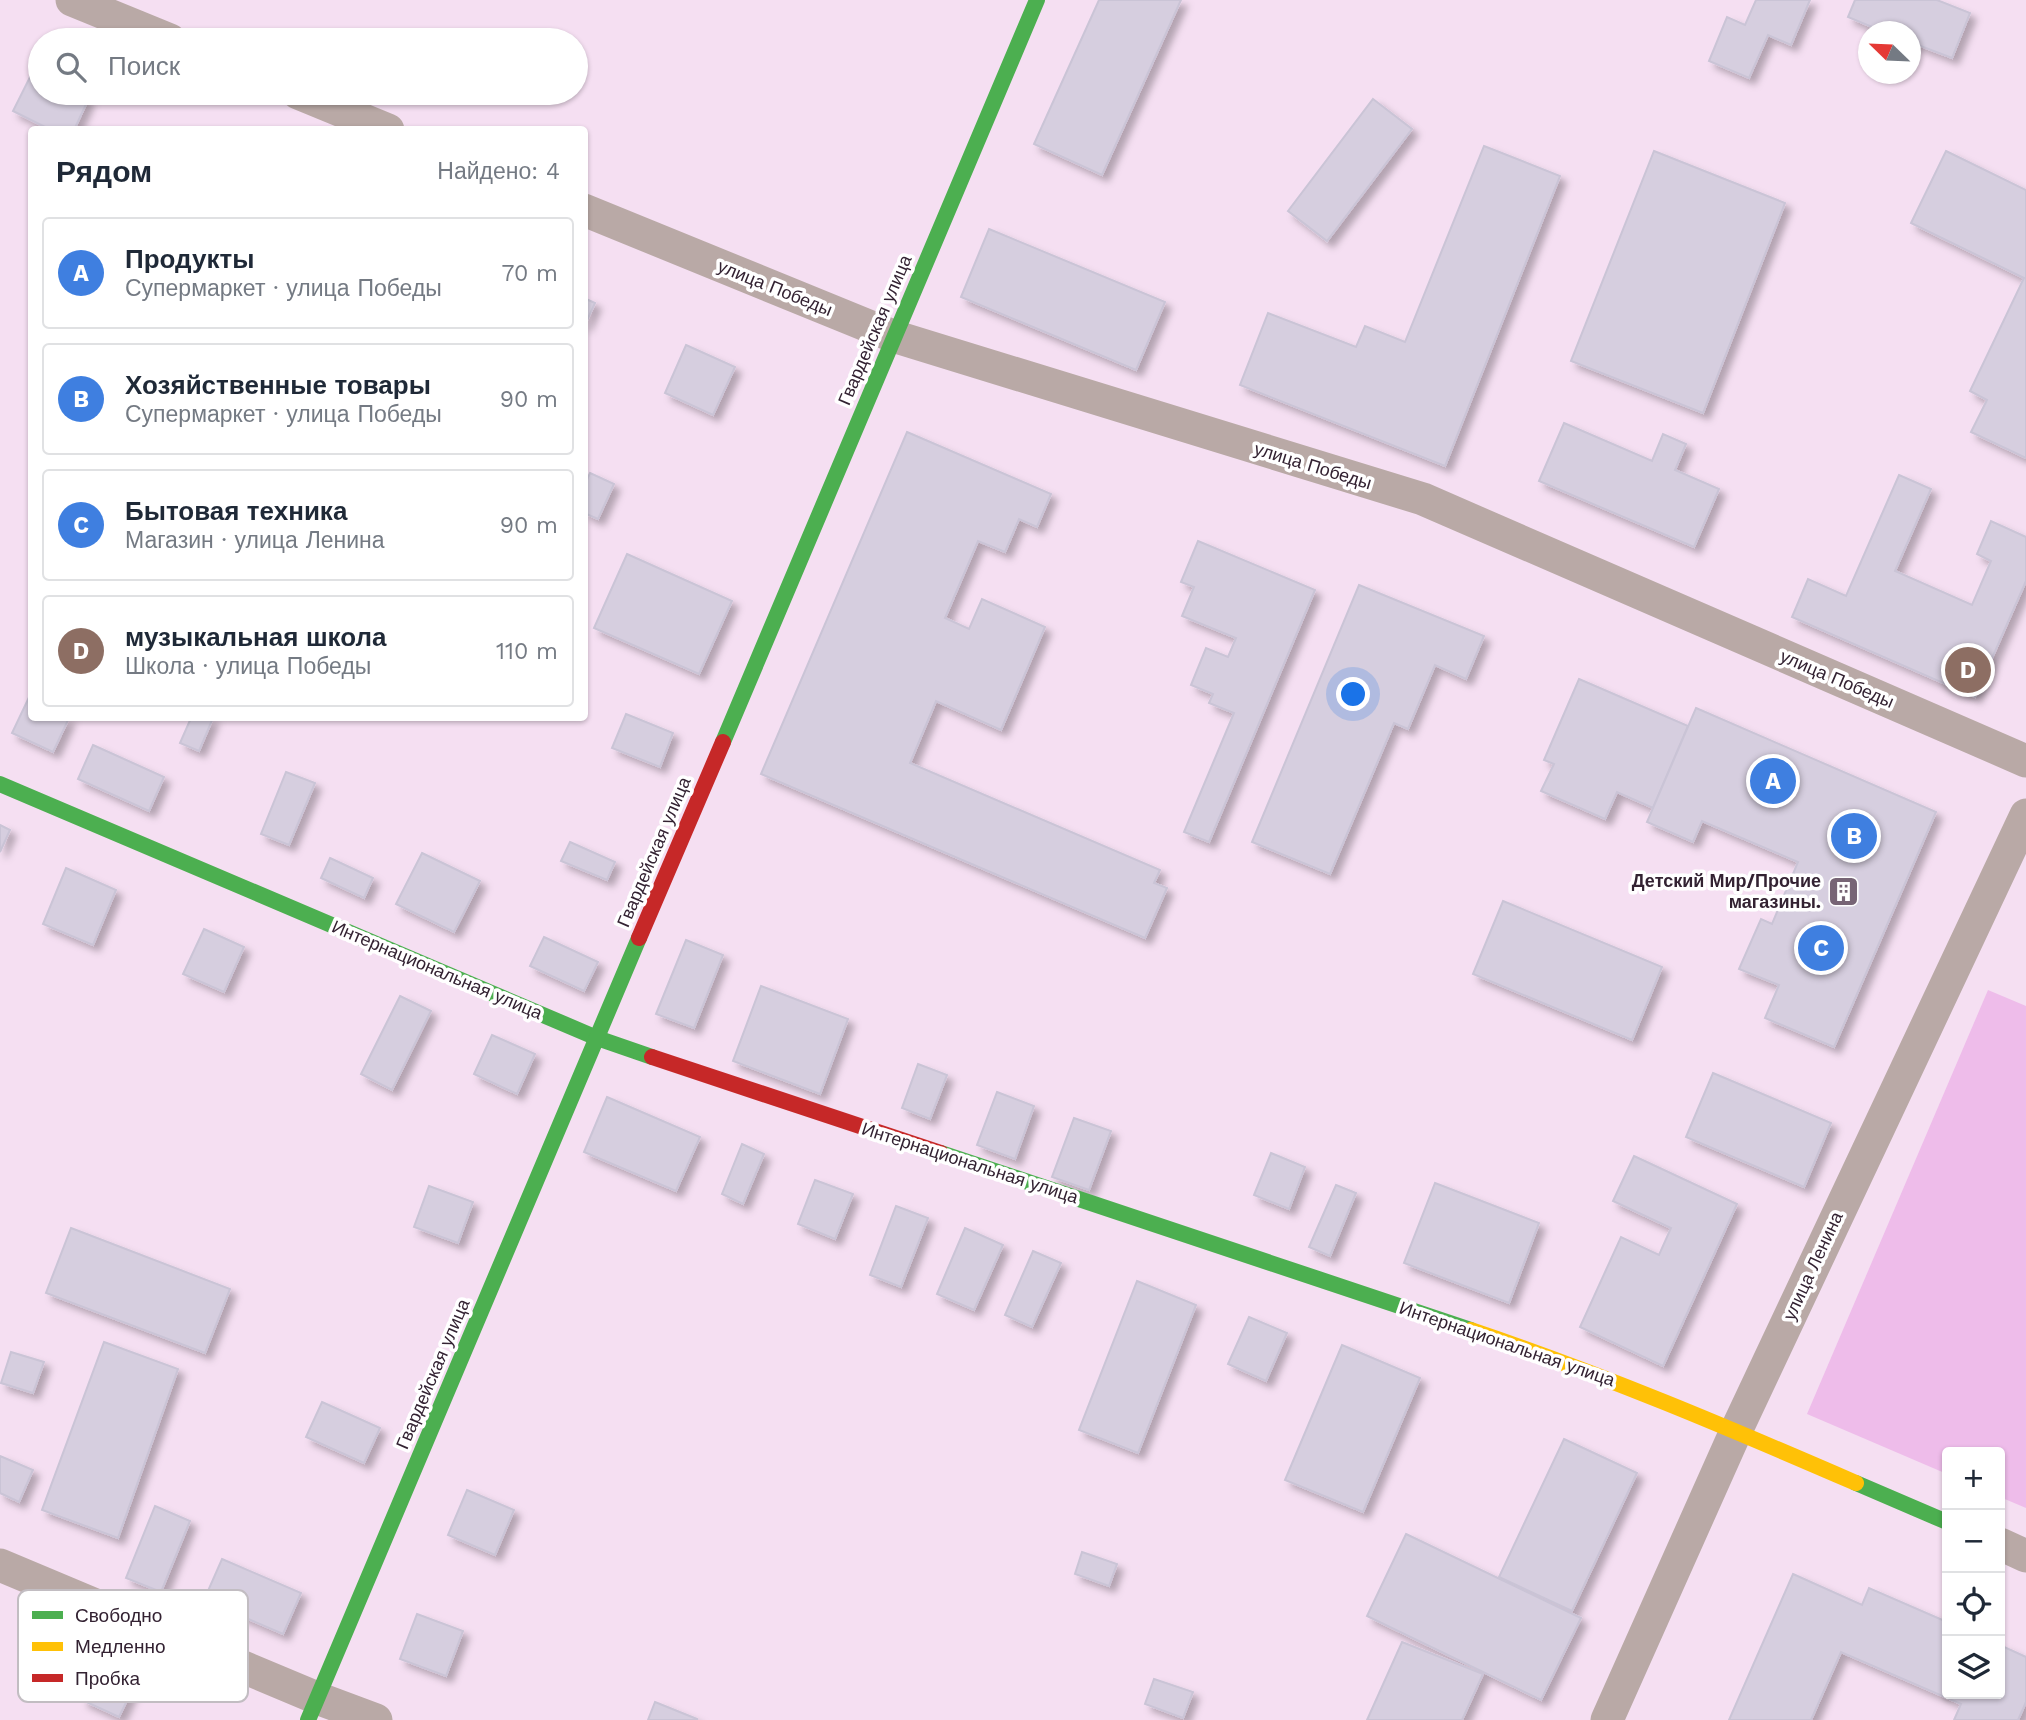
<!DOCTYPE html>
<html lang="ru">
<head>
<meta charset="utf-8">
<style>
	:root { --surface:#fff; --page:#f6f6f7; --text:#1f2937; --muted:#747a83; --line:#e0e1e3; --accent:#776475 }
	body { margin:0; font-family:"Work Sans",sans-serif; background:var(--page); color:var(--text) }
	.controls { position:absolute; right:21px; bottom:21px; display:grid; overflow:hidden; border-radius:7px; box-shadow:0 2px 5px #0004 }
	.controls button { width:63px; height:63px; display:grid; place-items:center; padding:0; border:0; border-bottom:2px solid var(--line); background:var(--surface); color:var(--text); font:35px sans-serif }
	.compass { position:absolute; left:1858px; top:21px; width:63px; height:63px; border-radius:50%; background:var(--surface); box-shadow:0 2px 5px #0004; rotate:293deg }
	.you { position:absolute; left:1354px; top:695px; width:24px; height:24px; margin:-18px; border:5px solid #fff; border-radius:50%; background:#1a73e8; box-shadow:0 0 0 10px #1a73e833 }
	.badge { display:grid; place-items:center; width:46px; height:46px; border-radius:50%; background:var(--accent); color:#fff; font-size:23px; font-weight:700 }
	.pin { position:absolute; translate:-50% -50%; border:4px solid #fff; box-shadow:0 2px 7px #0006 }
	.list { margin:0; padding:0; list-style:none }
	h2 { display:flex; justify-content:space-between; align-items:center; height:91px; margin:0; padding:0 28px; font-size:30px }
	h2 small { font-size:23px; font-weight:400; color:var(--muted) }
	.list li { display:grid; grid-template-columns:46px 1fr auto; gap:21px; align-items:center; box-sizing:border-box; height:112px; margin:0 14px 14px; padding:0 14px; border:2px solid var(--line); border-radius:7px }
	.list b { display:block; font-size:26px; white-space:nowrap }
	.list p { margin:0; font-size:23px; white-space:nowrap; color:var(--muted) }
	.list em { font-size:23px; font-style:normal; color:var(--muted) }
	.icon { flex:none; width:38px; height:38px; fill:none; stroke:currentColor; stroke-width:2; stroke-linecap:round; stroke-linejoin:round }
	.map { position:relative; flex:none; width:2026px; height:1720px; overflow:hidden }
	.search { position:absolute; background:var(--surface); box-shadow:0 2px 5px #0004; left:28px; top:28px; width:560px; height:77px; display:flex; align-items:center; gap:18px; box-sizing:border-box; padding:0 24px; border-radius:38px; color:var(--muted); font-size:26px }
	.panel { position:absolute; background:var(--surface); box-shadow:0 2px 5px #0004; left:28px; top:126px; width:560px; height:595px; border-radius:7px }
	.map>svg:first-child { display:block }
</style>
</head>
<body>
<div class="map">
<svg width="2026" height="1720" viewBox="0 0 2026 1720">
	<defs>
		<filter id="shadow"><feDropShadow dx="6" dy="6" stdDeviation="3.5" flood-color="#0004"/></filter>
	</defs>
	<rect width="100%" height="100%" fill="#f5dff2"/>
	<path fill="#eebcea" d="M1988,990L2026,1006V1508L2000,1497V1452H1947V1474L1807,1414Z"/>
	<g fill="#d6cedf" stroke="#cac4d6" stroke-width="2" filter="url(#shadow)">
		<path d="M1099,0H1181L1102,175L1034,144Z"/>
		<path d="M1756,0H1810L1791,45L1768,35L1749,78L1709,61L1727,17L1745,25Z"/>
		<path d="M1855,0H1937L1970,13L1952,58L1910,42V32H1884L1848,17Z"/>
		<path d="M32,73L40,77V93H73L88,100L74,130H51L13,111Z"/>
		<path d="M1373,99L1412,129L1327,241L1288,211Z"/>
		<path d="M1484,146L1560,176L1445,466L1240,385L1268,313L1356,347L1365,326L1405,342Z"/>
		<path d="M1654,151L1785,203L1703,413L1571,361Z"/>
		<path d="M1946,151L2026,190V458L1971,432L1987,400L1970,391L2024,278L1911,223Z"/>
		<path d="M989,229L1165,302L1136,370L961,297Z"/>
		<path d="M584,298L595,303L584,327Z"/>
		<path d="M686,345L735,367L713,415L665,393Z"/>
		<path d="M1564,423L1652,461L1663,434L1686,444L1675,470L1719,489L1694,547L1539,481Z"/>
		<path d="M907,432L1051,494L1037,527L1019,519L1005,552L978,541L945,618L969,629L982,599L1045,627L1001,730L936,701L910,763L1160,870L1154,883L1167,888L1145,938L761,774Z"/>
		<path d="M590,473L614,484L598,519L584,513V486Z"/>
		<path d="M1899,475L1931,489L1895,571L1972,605L1991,561L1977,554L1991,521L2026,537V581L1975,697L1792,617L1808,579L1846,596Z"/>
		<path d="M1198,541L1315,590L1209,842L1184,832L1234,713L1209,703L1213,694L1191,685L1206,648L1228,657L1236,638L1182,616L1194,587L1181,582Z"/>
		<path d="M627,554L732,601L699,674L594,628Z"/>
		<path d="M1359,585L1484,636L1466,679L1435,665L1408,729L1394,723L1330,874L1252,842Z"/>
		<path d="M1579,679L1688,726L1653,808L1617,792L1605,819L1541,791L1554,764L1544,760Z"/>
		<path d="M32,691V718H69L53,752L12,733Z"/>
		<path d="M1696,708L1936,812L1834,1047L1765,1018L1779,985L1739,969L1761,919L1772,924L1798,862L1702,821L1693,842L1647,822Z"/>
		<path d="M626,714L673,733L660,767L612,748Z"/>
		<path d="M191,718H213L199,751L180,743Z"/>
		<path d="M93,745L164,777L149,811L78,779Z"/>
		<path d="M286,772L315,783L289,845L261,834Z"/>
		<path d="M0,825L10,830L0,852Z"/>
		<path d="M570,842L615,862L607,880L561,861Z"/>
		<path d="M422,853L480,881L454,932L396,904Z"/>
		<path d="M330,858L373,878L364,898L321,878Z"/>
		<path d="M66,868L116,890L93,945L43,924Z"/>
		<path d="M1503,901L1662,967L1632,1040L1473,974Z"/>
		<path d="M204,929L244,947L224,992L183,974Z"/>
		<path d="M544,937L598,962L584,991L530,966Z"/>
		<path d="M686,940L723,955L694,1028L656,1014Z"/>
		<path d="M761,986L848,1019L820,1094L733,1061Z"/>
		<path d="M400,996L431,1011L392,1090L361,1074Z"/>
		<path d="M492,1035L535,1054L517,1094L474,1074Z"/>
		<path d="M918,1064L947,1075L930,1119L902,1108Z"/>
		<path d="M1713,1073L1831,1123L1804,1187L1686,1137Z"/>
		<path d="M997,1092L1034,1106L1015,1159L977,1145Z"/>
		<path d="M607,1097L700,1137L676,1191L584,1152Z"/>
		<path d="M1074,1118L1111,1131L1089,1190L1052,1177Z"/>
		<path d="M742,1144L764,1154L743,1204L722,1194Z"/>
		<path d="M1271,1153L1305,1167L1289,1209L1254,1195Z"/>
		<path d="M1634,1156L1737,1204L1663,1366L1580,1327L1621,1237L1659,1255L1671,1228L1613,1201Z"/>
		<path d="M815,1180L853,1194L835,1239L798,1224Z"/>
		<path d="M1435,1183L1539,1223L1509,1303L1404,1263Z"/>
		<path d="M1336,1185L1356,1193L1330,1256L1309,1247Z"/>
		<path d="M429,1186L473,1202L458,1243L414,1227Z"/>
		<path d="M896,1206L928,1218L901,1287L870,1275Z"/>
		<path d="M71,1228L230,1289L205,1353L46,1293Z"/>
		<path d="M965,1228L1003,1245L974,1310L937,1294Z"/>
		<path d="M1033,1251L1061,1263L1032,1327L1005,1315Z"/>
		<path d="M1137,1281L1196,1305L1138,1453L1079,1430Z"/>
		<path d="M1249,1317L1287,1333L1266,1381L1228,1364Z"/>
		<path d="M104,1342L178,1369L118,1538L42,1510Z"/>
		<path d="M1342,1345L1420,1378L1363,1512L1285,1480Z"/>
		<path d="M11,1352L44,1362L33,1393L1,1383Z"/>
		<path d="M322,1402L380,1428L364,1463L306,1437Z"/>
		<path d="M1564,1439L1637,1473L1572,1611L1499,1577Z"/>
		<path d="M0,1456L33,1470L19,1502L0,1493Z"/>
		<path d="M467,1490L514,1510L495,1555L448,1535Z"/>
		<path d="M155,1506L190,1521L161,1592L126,1578Z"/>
		<path d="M1406,1534L1581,1618L1541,1700L1367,1616Z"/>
		<path d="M1082,1552L1117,1564L1109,1586L1075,1574Z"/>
		<path d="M222,1559L301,1593L283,1634L204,1600Z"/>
		<path d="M1793,1574L1862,1605L1869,1588L1947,1622V1694H2000V1645L2026,1657V1702L2018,1720H1954L1961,1704L1841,1652L1811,1720H1729Z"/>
		<path d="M417,1614L463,1631L446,1676L400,1659Z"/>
		<path d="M1402,1642L1483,1674L1462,1720H1367Z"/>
		<path d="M106,1650L143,1667L119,1717L82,1700Z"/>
		<path d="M1154,1679L1193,1692L1183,1718L1145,1704Z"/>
		<path d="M655,1702L697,1719V1720H648Z"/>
	</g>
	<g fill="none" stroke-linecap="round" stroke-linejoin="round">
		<g stroke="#b9a9a6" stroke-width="33">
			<path d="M72,0L170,40"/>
			<path d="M298,93L388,130"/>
			<path d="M584,210L893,336L1423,499L2026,761"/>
			<path d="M2000,1544L2026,1556"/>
			<path d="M0,1565L317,1698L376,1720"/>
			<path d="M1607,1720L1736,1431L2026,815"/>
		</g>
		<g stroke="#4caf50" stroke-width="16">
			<path d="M723,742L1037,0"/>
			<path d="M0,784L597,1038L652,1057"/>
			<path d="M941,1153L1471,1330"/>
			<path d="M1856,1483L1947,1522"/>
			<path d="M308,1720L639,938"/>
		</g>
		<path stroke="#ffc107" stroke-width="16" d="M1471,1330C1602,1374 1729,1428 1856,1483"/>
		<g stroke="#c62828" stroke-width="16">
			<path d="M639,938L723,742"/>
			<path d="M652,1057L941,1153"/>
		</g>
	</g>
	<defs>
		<symbol id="building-square" viewBox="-11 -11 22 22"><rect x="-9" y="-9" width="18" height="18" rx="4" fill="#776475" stroke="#fff"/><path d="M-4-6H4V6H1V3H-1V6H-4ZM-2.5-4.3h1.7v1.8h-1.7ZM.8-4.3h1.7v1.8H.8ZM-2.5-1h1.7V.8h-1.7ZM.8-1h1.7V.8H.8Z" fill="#fff"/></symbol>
	</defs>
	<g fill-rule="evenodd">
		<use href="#building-square" x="1826" y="874" width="35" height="35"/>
	</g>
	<g text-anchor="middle" stroke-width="7" stroke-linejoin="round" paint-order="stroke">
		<g font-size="18" fill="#332232" stroke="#fff">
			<text transform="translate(775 288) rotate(22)" y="6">улица Победы</text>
			<text transform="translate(875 330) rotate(-67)" y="6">Гвардейская улица</text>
			<text transform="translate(1313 466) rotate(17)" y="6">улица Победы</text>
			<text transform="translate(1837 679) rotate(23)" y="6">улица Победы</text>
			<text transform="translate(654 852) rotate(-67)" y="6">Гвардейская улица</text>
			<text transform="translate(437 970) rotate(23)" y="6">Интернациональная улица</text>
			<text transform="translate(970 1163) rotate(18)" y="6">Интернациональная улица</text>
			<text transform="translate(1813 1266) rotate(-65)" y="6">улица Ленина</text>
			<text transform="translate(1507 1344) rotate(19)" y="6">Интернациональная улица</text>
			<text transform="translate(433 1374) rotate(-67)" y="6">Гвардейская улица</text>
		</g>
		<g font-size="18" font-weight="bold" fill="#332232" stroke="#fff" text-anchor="end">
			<text x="1821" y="887">Детский Мир/Прочие<tspan x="1821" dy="21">магазины.</tspan></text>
		</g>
	</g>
	<rect x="18" y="1590" width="230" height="112" rx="10" fill="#fff" stroke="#c2bdc2" stroke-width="2"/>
	<rect x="32" y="1611" width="31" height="8" fill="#4caf50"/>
	<rect x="32" y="1642" width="31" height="9" fill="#ffc107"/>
	<rect x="32" y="1674" width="31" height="8" fill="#c62828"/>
	<g font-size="19" fill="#332232">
		<text x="75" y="1622">Свободно</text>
		<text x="75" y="1653">Медленно</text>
		<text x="75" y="1685">Пробка</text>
	</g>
</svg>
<div class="controls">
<button>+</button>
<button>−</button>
<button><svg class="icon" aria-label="locate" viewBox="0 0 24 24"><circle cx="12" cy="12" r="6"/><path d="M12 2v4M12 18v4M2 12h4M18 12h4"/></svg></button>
<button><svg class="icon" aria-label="layers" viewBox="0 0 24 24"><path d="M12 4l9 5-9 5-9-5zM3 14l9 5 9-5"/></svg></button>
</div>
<svg class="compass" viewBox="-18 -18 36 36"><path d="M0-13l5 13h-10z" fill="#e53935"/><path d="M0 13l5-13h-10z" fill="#747a83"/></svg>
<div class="you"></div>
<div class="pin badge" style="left:1773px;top:781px;background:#3f7fe0">A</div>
<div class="pin badge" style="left:1854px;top:836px;background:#3f7fe0">B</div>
<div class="pin badge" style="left:1821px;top:948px;background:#3f7fe0">C</div>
<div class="pin badge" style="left:1968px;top:670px;background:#8d6e63">D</div>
<div class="search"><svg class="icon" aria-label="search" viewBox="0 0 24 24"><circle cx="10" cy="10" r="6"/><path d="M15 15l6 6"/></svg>Поиск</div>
<section class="panel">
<h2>Рядом<small>Найдено: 4</small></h2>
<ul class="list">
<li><span class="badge" style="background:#3f7fe0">A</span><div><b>Продукты</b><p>Супермаркет · улица Победы</p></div><em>70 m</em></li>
<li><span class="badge" style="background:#3f7fe0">B</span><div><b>Хозяйственные товары</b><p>Супермаркет · улица Победы</p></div><em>90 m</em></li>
<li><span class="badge" style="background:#3f7fe0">C</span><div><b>Бытовая техника</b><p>Магазин · улица Ленина</p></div><em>90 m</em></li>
<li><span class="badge" style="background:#8d6e63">D</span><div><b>музыкальная школа</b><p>Школа · улица Победы</p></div><em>110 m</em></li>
</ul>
</section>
</div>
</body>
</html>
